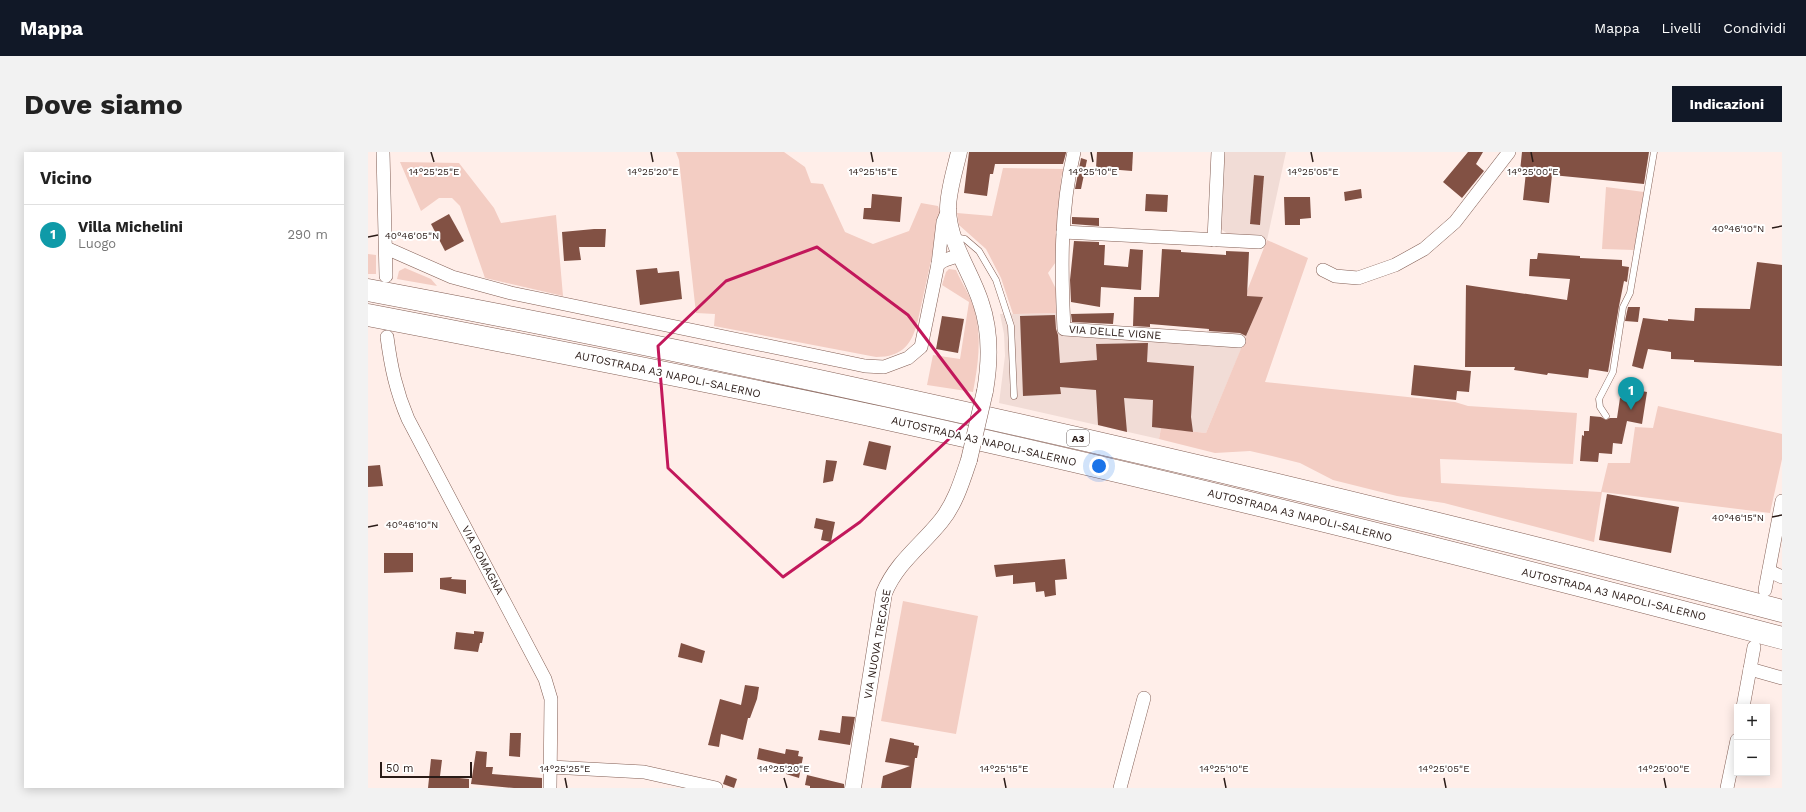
<!DOCTYPE html>
<html lang="it">
<head>
<meta charset="utf-8">
<style>
	:root { --surface:#fff; --page:#f2f2f2; --text:#222; --muted:#767676; --line:#e0e0e0; --accent:#111827 }
	body { margin:0; font-family:"Work Sans",sans-serif; background:var(--page); color:var(--text) }
	.controls { position:absolute; right:12px; bottom:12px; display:grid; overflow:hidden; border-radius:0px; box-shadow:0 2px 10px #0003 }
	.controls button { width:36px; height:36px; display:grid; place-items:center; padding:0; border:0; border-bottom:1px solid var(--line); background:var(--surface); color:var(--text); font:20px sans-serif }
	.scale { position:absolute; left:12px; bottom:10px; width:92px; box-sizing:border-box; padding-left:4px; border:2px solid #2a1b17; border-top:0; font-size:11px; line-height:14px; white-space:nowrap; color:#2a1b17; -webkit-text-stroke:3px #fff; paint-order:stroke }
	.you { position:absolute; left:731px; top:314px; width:14px; height:14px; margin:-10px; border:3px solid #fff; border-radius:50%; background:#1a73e8; box-shadow:0 0 0 6px #1a73e833 }
	.badge { display:grid; place-items:center; width:26px; height:26px; border-radius:50%; background:var(--accent); color:#fff; font-size:13px; font-weight:700 }
	.pin { position:absolute; translate:-50% -33px; filter:drop-shadow(0 1px 2px #0008) }
	.pin::after { content:''; position:absolute; top:21px; width:14px; height:12px; background:inherit; clip-path:polygon(0 0,100% 0,50% 100%) }
	.list { margin:0; padding:0; list-style:none }
	h2 { display:flex; justify-content:space-between; align-items:center; height:52px; margin:0; padding:0 16px; font-size:17px }
	h2 small { font-size:13px; font-weight:400; color:var(--muted) }
	.list li { display:grid; grid-template-columns:26px 1fr auto; gap:12px; align-items:center; box-sizing:border-box; height:60px; padding:0 16px; border-top:1px solid var(--line) }
	.list b { display:block; font-size:15px; white-space:nowrap }
	.list p { margin:0; font-size:13px; white-space:nowrap; color:var(--muted) }
	.list em { font-size:13px; font-style:normal; color:var(--muted) }
	.map { position:relative; flex:none; width:1414px; height:636px; overflow:hidden; border-radius:0px }
	header { display:flex; align-items:center; gap:24px; box-sizing:border-box; height:56px; padding:0 20px; background:var(--accent); color:#fff }
	header strong { font-size:19px }
	nav { display:flex; gap:22px; margin-inline-start:auto; font-size:14px }
	.intro { display:flex; align-items:center; justify-content:space-between; box-sizing:border-box; height:96px; padding:0 24px }
	h1 { margin:0; font-size:28px }
	.button { padding:10px 18px; border-radius:0px; background:var(--accent); color:#fff; font-size:14px; font-weight:700 }
	main { display:flex; gap:24px; padding:0 24px }
	aside { flex:1; background:var(--surface); border-radius:0px; box-shadow:0 2px 10px #0003 }
	.map>svg:first-child { display:block }
</style>
</head>
<body>
<header>
<strong>Mappa</strong>
<nav><a>Mappa</a><a>Livelli</a><a>Condividi</a></nav>
</header>
<div class="intro"><h1>Dove siamo</h1><a class="button">Indicazioni</a></div>
<main>
<aside>
<h2>Vicino<small></small></h2>
<ul class="list">
<li><span class="badge" style="background:#0f9aa8">1</span><div><b>Villa Michelini</b><p>Luogo</p></div><em>290 m</em></li>
</ul>
</aside>
<div class="map">
<svg width="1414" height="636" viewBox="0 0 1414 636">
	<rect width="100%" height="100%" fill="#ffeee9"/>
	<g fill="#f1dcd6">
		<path d="M853,0H918L899,88L861,83L853,77Z"/>
		<path d="M843,142L895,145L838,281L793,276L791,287L631,251L637,204L636,182L632,162L691,161V182L838,193Z"/>
	</g>
	<g fill="#f3cdc3">
		<path d="M308,0H416L437,15L443,31L455,32L477,80L505,92L541,79L553,51L570,54L573,63L550,168C544,192 535,205 508,205L346,174L347,162L328,161L311,8Z"/>
		<path d="M32,10L91,11L126,56L133,71L188,63L195,144L117,126L92,54L84,46H71L53,59Z"/>
		<path d="M635,16L696,17L693,26L690,107L680,121L689,139L691,161L645,162L633,126L618,97L591,73L589,61L624,64Z"/>
		<path d="M1238,35L1276,40L1266,98L1234,97Z"/>
		<path d="M899,88L940,106L897,230L1087,250L1100,254L1209,261L1205,312L1072,307L1073,331L1233,340L1240,311H1262L1267,275L1285,276L1290,254L1414,282V307L1402,361L1234,340L1226,390L1076,351L1029,344L965,328L932,311L904,304L882,299L847,301L791,287L793,276L838,281L894,146L877,144Z"/>
		<path d="M0,102L8,103V122H0Z"/>
		<path d="M37,116L63,127L69,134L29,127L31,119Z"/>
		<path d="M581,117L588,118C594,132 604,146 607,160C614,187 610,213 605,240L559,233L565,203L592,207L601,150L574,133L578,120Z"/>
		<path d="M535,449L610,464L588,582L513,569Z"/>
	</g>
	<g fill="#825144">
		<path d="M601,0H698V1L695,12H627L625,22H622L619,44L596,41Z"/>
		<path d="M729,0H765L764,19L728,16Z"/>
		<path d="M1100,0H1115L1108,12L1116,19L1094,46L1075,30Z"/>
		<path d="M1154,0H1281L1276,32L1184,23L1181,51L1155,48L1158,20L1152,19Z"/>
		<path d="M713,6L719,8L718,13L713,37H707Z"/>
		<path d="M886,23L896,24L892,73L882,72Z"/>
		<path d="M993,37L994,46L977,49L976,40Z"/>
		<path d="M504,42L534,45L532,70L495,67L496,56H503Z"/>
		<path d="M778,42L800,43L799,60L777,59Z"/>
		<path d="M916,45H942L943,66L932,67V73H917Z"/>
		<path d="M81,62L96,89L77,99L63,72Z"/>
		<path d="M704,65L731,66V74L704,72Z"/>
		<path d="M226,77H238L237,95H211L213,108L196,109L194,80Z"/>
		<path d="M706,89L731,90V93H737L736,113L760,115L762,97L775,98L773,138L733,135L732,155L703,150L702,128Z"/>
		<path d="M794,97L813,98V100L858,103V99L881,100L879,144L895,145L878,184L872,181L841,179V177L782,172V175L765,174L766,145H791Z"/>
		<path d="M1170,101L1212,104V106L1254,108V114L1261,115L1259,130L1256,129L1251,154L1240,220L1221,217L1220,226L1180,221L1179,223L1146,218L1147,215H1097L1098,133L1199,148L1202,127L1161,124L1162,107H1169Z"/>
		<path d="M1389,110L1414,113V214L1326,210V208L1303,207V200L1280,197L1275,217L1264,214L1275,166L1300,169V167L1326,169L1327,156L1382,157Z"/>
		<path d="M289,116L290,121L311,119L314,147L272,153L268,118Z"/>
		<path d="M1260,155H1272L1270,170L1257,169Z"/>
		<path d="M746,161L745,172L704,170L703,162Z"/>
		<path d="M687,163L688,177L690,183L692,211L729,208L728,192L778,191H780L779,210L826,214L823,265L825,280L784,275L785,248L756,246L759,280L730,273L728,238L692,235L693,242L655,244L652,164Z"/>
		<path d="M574,164L596,167L590,201L568,197Z"/>
		<path d="M1046,213L1103,219L1101,240L1089,239L1088,248L1043,243Z"/>
		<path d="M1263,237L1279,240L1274,272L1259,269L1254,292L1245,291L1244,302L1231,301L1230,310L1212,309L1214,283L1216,284V279H1221L1222,264L1233,265L1238,268L1242,266H1249L1252,246L1262,248Z"/>
		<path d="M501,289L523,294L518,318L495,313Z"/>
		<path d="M458,308L469,309L465,329L455,331Z"/>
		<path d="M12,313L15,334L0,335V314Z"/>
		<path d="M1239,342L1311,355L1303,401L1231,388Z"/>
		<path d="M448,366L467,370L463,390L453,388L455,378L446,376Z"/>
		<path d="M16,401H45V420L16,421Z"/>
		<path d="M697,407L699,427L687,428L688,443L677,445L676,439L668,440L667,430L645,432V423L628,425L626,413Z"/>
		<path d="M84,425L83,427L98,428V442L72,437V426Z"/>
		<path d="M106,479L116,480L114,491H112L110,500L86,497L88,480L106,482Z"/>
		<path d="M313,491L337,499L334,511L310,505Z"/>
		<path d="M377,533L391,535L389,547L382,566H380L375,588L353,582L351,595L340,593L352,547L373,553Z"/>
		<path d="M474,564L487,565L482,593L450,588L452,578L472,581Z"/>
		<path d="M142,581H153L152,605L141,604Z"/>
		<path d="M522,586L546,591V593L551,594L549,606H547L543,636H513L515,624L542,614L517,610Z"/>
		<path d="M391,596L417,602L418,597L431,599L430,604L435,605L431,626L418,622L419,614L389,607Z"/>
		<path d="M108,599L119,600L118,615H125L124,622L174,626V636H146L103,632Z"/>
		<path d="M63,607L74,608L72,624L101,627V636H60Z"/>
		<path d="M358,623L369,627L366,636L355,632Z"/>
		<path d="M439,623L476,632V636H442V634L437,633Z"/>
	</g>
	<g fill="none" stroke-linecap="round" stroke-linejoin="round">
		<defs>
			<g id="service">
				<path d="M586,85L597,87L611,99L628,128L643,174L646,244"/>
				<path d="M1238,264L1232,255L1231,247L1245,220L1255,155L1262,141L1286,0"/>
			</g>
			<g id="minor">
				<path d="M15,0L18,124"/>
				<path d="M706,0C692,58 693,118 696,177L871,189"/>
				<path d="M695,80L891,90"/>
				<path d="M846,88L850,0"/>
				<path d="M18,96L84,125L143,141L478,210L497,214L516,215L540,206L553,195L570,112L575,70L580,58"/>
				<path d="M570,112L577,108L592,103"/>
				<path d="M955,118L967,124L990,126L1027,113L1056,97L1087,70L1141,0"/>
				<path d="M19,185C23,215 28,239 40,267L177,527L183,547L182,636"/>
				<path d="M1401,419L1414,425"/>
				<path d="M1397,438L1414,349"/>
				<path d="M1382,517L1414,526"/>
				<path d="M1375,555L1386,495"/>
				<path d="M183,615L276,620L348,636"/>
				<path d="M752,636L776,546"/>
				<path d="M1359,636L1369,588"/>
			</g>
			<g id="tertiary">
				<path d="M591,0C587,18 580,39 580,57C581,92 603,119 613,151C623,180 622,210 617,239"/>
				<path d="M485,636L516,441C529,410 553,394 573,369C587,352 594,329 601,308"/>
			</g>
			<g id="motorway">
				<path d="M0,138C475,227 946,337 1414,459"/>
				<path d="M0,163C172,196 344,229 515,266C816,332 1115,407 1414,486"/>
			</g>
		</defs>
		<use href="#service" stroke="#835f55" stroke-width="7"/>
		<use href="#minor" stroke="#835f55" stroke-width="14"/>
		<use href="#tertiary" stroke="#835f55" stroke-width="17"/>
		<use href="#motorway" stroke="#835f55" stroke-width="23"/>
		<use href="#service" stroke="#fff" stroke-width="6"/>
		<use href="#minor" stroke="#fff" stroke-width="13"/>
		<use href="#tertiary" stroke="#fff" stroke-width="16"/>
		<use href="#motorway" stroke="#fff" stroke-width="22"/>
		<defs>
			<path id="tertiary-bridge" d="M601,308L617,239"/>
		</defs>
		<use href="#tertiary-bridge" stroke="#835f55" stroke-width="17" stroke-linecap="butt"/>
		<use href="#tertiary-bridge" stroke="#fff" stroke-width="16"/>
	</g>
	<path fill="none" stroke="#c2185b" stroke-width="3" stroke-linejoin="round" d="M449,95L540,163L612,258L492,370L415,425L300,316L290,194L358,129Z"/>
	<path fill="none" stroke="#2a1b17" stroke-width="1.5" d="M63,0L66,10M283,0L285,10M503,0L505,10M723,0L725,10M943,0L945,10M1163,0L1165,10M1404,76L1414,74M0,85L10,83M1404,365L1414,363M0,375L10,373M197,626L199,636M416,626L419,636M636,626L638,636M856,626L858,636M1076,626L1078,636M1296,626L1298,636"/>
	<g text-anchor="middle" stroke-width="4" stroke-linejoin="round" paint-order="stroke">
		<rect fill="#fff" stroke="#6a5f5d" stroke-width="1" x="699" y="278" width="22" height="16" rx="3"/>
		<g font-size="10" font-weight="bold" fill="#2a1b17">
			<text x="710" y="290">A3</text>
		</g>
		<g font-size="11" fill="#2a1b17" stroke="#fff">
			<text transform="translate(747 180) rotate(4)" y="4">VIA DELLE VIGNE</text>
			<text transform="translate(300 222) rotate(12)" y="4">AUTOSTRADA A3 NAPOLI-SALERNO</text>
			<text transform="translate(616 289) rotate(13)" y="4">AUTOSTRADA A3 NAPOLI-SALERNO</text>
			<text transform="translate(932 363) rotate(14)" y="4">AUTOSTRADA A3 NAPOLI-SALERNO</text>
			<text transform="translate(115 408) rotate(62)" y="4">VIA ROMAGNA</text>
			<text transform="translate(1246 442) rotate(14)" y="4">AUTOSTRADA A3 NAPOLI-SALERNO</text>
			<text transform="translate(509 492) rotate(-80)" y="4">VIA NUOVA TRECASE</text>
		</g>
	</g>
	<g font-size="10" text-anchor="middle" fill="#2a1b17" stroke="#fff" stroke-width="4" stroke-linejoin="round" paint-order="stroke">
		<text x="66" y="23">14°25'25"E</text>
		<text x="285" y="23">14°25'20"E</text>
		<text x="505" y="23">14°25'15"E</text>
		<text x="725" y="23">14°25'10"E</text>
		<text x="945" y="23">14°25'05"E</text>
		<text x="1165" y="23">14°25'00"E</text>
		<text x="1370" y="80">40°46'10"N</text>
		<text x="44" y="87">40°46'05"N</text>
		<text x="1370" y="369">40°46'15"N</text>
		<text x="44" y="376">40°46'10"N</text>
		<text x="197" y="620">14°25'25"E</text>
		<text x="416" y="620">14°25'20"E</text>
		<text x="636" y="620">14°25'15"E</text>
		<text x="856" y="620">14°25'10"E</text>
		<text x="1076" y="620">14°25'05"E</text>
		<text x="1296" y="620">14°25'00"E</text>
	</g>
</svg>
<div class="controls">
<button>+</button>
<button>−</button>
</div>
<div class="scale">50 m</div>
<div class="you"></div>
<div class="pin badge" style="left:1263px;top:258px;background:#0f9aa8">1</div>
</div>
</main>
</body>
</html>
